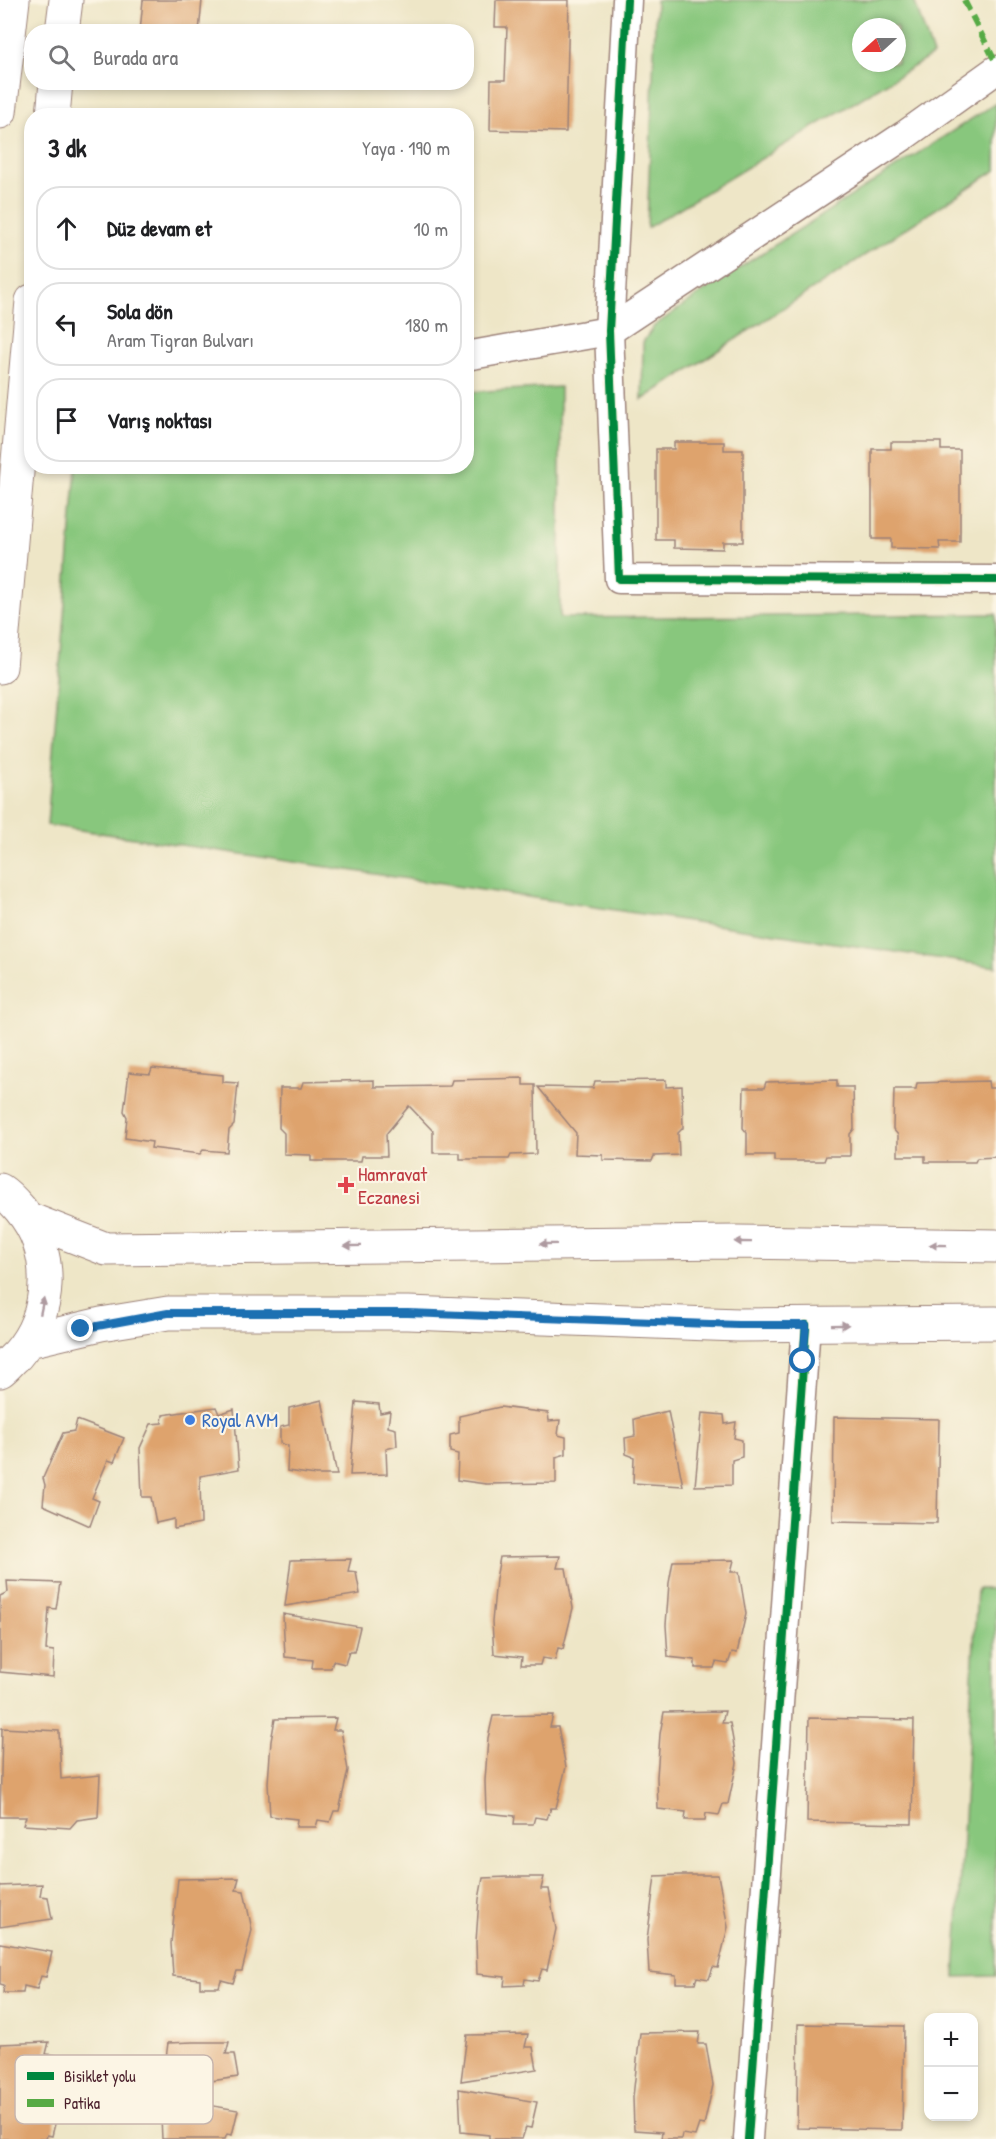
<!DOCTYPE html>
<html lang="tr">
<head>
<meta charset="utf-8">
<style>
	:root { --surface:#fff; --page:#f6f6f6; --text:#202124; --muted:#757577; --line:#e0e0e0 }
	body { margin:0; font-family:"Patrick Hand",sans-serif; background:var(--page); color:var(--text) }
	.controls { position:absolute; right:18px; bottom:18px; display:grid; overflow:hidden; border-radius:12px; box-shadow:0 3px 9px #0003 }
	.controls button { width:54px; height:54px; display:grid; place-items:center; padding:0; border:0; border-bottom:2px solid var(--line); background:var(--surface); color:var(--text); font:30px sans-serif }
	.compass { position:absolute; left:852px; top:18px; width:54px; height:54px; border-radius:50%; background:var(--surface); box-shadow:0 3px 9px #0003; rotate:249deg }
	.stop { position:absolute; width:18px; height:18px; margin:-14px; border:4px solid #1f6fb2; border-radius:50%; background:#fff }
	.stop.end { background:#1f6fb2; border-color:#fff; box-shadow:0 2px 6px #0008 }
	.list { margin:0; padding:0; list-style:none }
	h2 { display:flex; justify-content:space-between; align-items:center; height:78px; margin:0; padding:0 24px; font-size:26px }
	h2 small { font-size:20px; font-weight:400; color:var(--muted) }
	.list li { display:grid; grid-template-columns:39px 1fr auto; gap:18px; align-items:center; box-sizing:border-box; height:84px; margin:0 12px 12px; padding:0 12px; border:2px solid var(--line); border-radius:24px }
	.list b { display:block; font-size:22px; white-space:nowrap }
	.list p { margin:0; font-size:20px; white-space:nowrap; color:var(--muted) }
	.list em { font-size:20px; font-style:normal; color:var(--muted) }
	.icon { flex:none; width:33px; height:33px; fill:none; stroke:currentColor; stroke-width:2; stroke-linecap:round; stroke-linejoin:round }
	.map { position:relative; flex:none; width:996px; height:2139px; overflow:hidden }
	.search { position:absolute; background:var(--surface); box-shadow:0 3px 9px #0003; left:24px; top:24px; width:450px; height:66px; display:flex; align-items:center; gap:15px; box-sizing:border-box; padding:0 21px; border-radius:24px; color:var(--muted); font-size:22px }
	.panel { position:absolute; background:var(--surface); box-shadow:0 3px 9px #0003; left:24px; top:108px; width:450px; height:366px; border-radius:24px }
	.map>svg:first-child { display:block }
</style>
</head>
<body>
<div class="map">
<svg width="996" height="2139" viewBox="0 0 996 2139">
	<rect width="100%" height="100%" fill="#fcf5e5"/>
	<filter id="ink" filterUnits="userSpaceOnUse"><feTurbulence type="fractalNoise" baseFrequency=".0167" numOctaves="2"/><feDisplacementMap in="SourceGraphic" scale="12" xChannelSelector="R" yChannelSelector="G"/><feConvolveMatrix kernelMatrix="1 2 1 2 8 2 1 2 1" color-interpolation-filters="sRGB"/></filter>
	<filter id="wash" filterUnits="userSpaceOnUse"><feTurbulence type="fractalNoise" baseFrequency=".008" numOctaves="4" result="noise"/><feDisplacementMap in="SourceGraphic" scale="24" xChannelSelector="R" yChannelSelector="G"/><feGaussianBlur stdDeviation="1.35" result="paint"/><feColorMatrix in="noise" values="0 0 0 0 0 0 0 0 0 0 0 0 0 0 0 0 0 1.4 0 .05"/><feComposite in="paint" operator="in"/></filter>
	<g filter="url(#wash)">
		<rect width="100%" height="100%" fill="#eee6c7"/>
		<g fill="#88c77d" stroke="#697354" stroke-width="1.5" fill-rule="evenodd">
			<path d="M656,0H914L933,55L647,228ZM861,27H897V63H861Z"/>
			<path d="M996,103V170L642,400L643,342L654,326L714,284Z"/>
			<path d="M560,387V618L996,614V967L47,825L76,467L466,466L467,392Z"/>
			<path d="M977,1589H996V1976L955,1977Z"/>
		</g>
		<g id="blocks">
			<g fill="#dea36d">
				<path d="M143,0H202L199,32H140Z"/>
				<path d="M496,0H569L566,132L490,130L491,80H505L507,27H495Z"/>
				<path d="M674,442H724V450H743V542H723V549L674,548V540H656V449H674Z"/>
				<path d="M891,442H941V450H960V542H939L940,549L891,548V539H872V449H891Z"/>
				<path d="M152,1068L223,1075V1082L238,1083L234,1125L229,1130L227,1152L203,1150L200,1154L151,1148L152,1142L125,1138L127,1117L124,1111L129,1072L150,1074Z"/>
				<path d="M523,1078V1085H535L536,1154L511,1155L509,1159H460V1153H433V1131L409,1106L386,1134L387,1156H362L361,1161H311V1155L284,1154V1133L279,1128L280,1088H301L303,1082L374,1080V1087L450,1086L452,1080Z"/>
				<path d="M666,1080V1087L682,1086L683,1128L678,1133L679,1155L654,1156L652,1161L603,1160V1155L575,1154L576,1133L538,1087L593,1088L595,1081Z"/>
				<path d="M837,1080V1087H853L854,1129L850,1134V1156H826L824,1161H774V1155H747V1133L743,1128L744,1088H764L766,1082Z"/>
				<path d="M988,1081L989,1088H996V1157L977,1158L975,1162H925V1156H898V1135L893,1129L894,1089H916L917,1083Z"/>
				<path d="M322,1400L337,1475H316L287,1471L288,1446L280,1443V1427L289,1425V1408Z"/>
				<path d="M356,1402L379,1404L380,1413L390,1411L388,1427L396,1429L397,1446L386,1449L387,1474L350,1475Z"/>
				<path d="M216,1407L219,1414L234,1409L239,1469L200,1476L201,1524L174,1529V1519L156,1523L151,1497H142L140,1448L151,1424L162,1423L163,1415Z"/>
				<path d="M500,1407L548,1413L549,1421L560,1420L558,1435L566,1437V1454L556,1457V1483L486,1484L457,1480L458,1454L450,1452V1435L459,1433V1416Z"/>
				<path d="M668,1411L683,1486L633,1483L634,1457L626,1454L625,1438L635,1436L634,1419Z"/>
				<path d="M702,1413L724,1415L725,1424L736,1422L734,1438L742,1440V1457L732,1460V1485L695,1486Z"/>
				<path d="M834,1417L939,1419L937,1523L833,1521Z"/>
				<path d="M77,1420L124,1438L114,1462L108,1460L92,1498L99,1501L90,1526L43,1505L45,1485L43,1478L63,1433L74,1431Z"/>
				<path d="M560,1556L557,1568H566L573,1608L563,1649L558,1648L555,1660L542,1658L540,1665H521L522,1657L494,1654L492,1622L496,1579L500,1557Z"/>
				<path d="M351,1559L348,1571L356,1572L360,1594L285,1606L291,1560Z"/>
				<path d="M734,1560L731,1572H739L746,1614L737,1653L732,1652L728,1664L716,1662L714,1668H695V1660L668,1657L666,1625L669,1583L673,1561Z"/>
				<path d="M7,1581L60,1583L56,1609L49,1608L46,1650L54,1651L53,1677L0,1672V1596L8,1592Z"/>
				<path d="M283,1614L360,1627L354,1652H349L345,1664L333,1661L331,1668H312L313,1660L285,1657Z"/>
				<path d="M725,1711L722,1723H730L737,1763L728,1804H723L719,1815L706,1813L705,1820H685L686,1812L658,1809L657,1777L660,1734L664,1712Z"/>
				<path d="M553,1715L550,1727H558L566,1767L556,1808H551L547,1819L535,1817L533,1824H514L515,1816L486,1813L485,1781L488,1738L493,1716Z"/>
				<path d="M336,1718L333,1730H341L348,1770L339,1811H334L330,1822L318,1820L316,1827H296L297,1819L270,1816L268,1783L271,1741L275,1719Z"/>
				<path d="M809,1718L914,1720L912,1824L807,1822Z"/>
				<path d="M2,1728L59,1731L61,1779L100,1775L98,1817L77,1820L70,1828L23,1825L26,1817H0Z"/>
				<path d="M680,1875H718L728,1927L718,1968L713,1967L709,1979L697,1977L695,1983H676V1975L649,1972L647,1940L655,1876Z"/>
				<path d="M508,1877H544L541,1889H549L556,1929L547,1970L542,1969L538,1981L525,1979L524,1985L504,1986L505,1977L477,1974L476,1942L479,1899L483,1878Z"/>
				<path d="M239,1878L236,1890L244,1891L252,1930L242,1971H237L233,1983L221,1980L219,1987H200V1979L173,1976L171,1943L178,1879Z"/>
				<path d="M42,1884L40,1896L48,1897L52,1919L0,1927V1886Z"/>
				<path d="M0,1943L52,1952L46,1977L41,1976L37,1989L24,1986L23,1993H3L4,1985L0,1984Z"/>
				<path d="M798,2024L904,2026L902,2130L797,2128Z"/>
				<path d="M700,2032L698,2044H706L713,2085L704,2125L699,2124L695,2136L682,2134L681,2139H661L662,2132L634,2130L633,2097L640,2033Z"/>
				<path d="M528,2034L525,2047H533L537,2069L461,2081L467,2035Z"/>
				<path d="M49,2042L46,2054L55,2055L62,2095L52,2136L47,2135L46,2139H0V2044Z"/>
				<path d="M193,2042H229L226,2054H234L238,2077L162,2088L168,2043Z"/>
				<path d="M459,2089L537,2102L531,2128L526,2127L522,2139H489V2135L461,2132Z"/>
				<path d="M160,2097L238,2110L232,2135L227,2134L225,2139H162Z"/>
			</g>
		</g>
	</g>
	<g filter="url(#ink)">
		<use href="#blocks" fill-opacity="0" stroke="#9c8279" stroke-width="1.5"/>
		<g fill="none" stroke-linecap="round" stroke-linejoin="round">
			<defs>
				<g id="minor">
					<path d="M627,0L609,331L619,579L996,580"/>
					<path d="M466,356L609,331L905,135L996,70"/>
					<path d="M748,2139L806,1325"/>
				</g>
				<g id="major">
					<path d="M62,32L66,0"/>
					<path d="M0,112L13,0"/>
					<path d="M53,116L56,82"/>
					<path d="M0,667L32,301"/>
					<path d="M0,1190C8,1195 14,1202 20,1209C55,1251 53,1314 17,1355C11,1360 6,1367 0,1371"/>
					<path d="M29,1219L106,1249L737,1242L996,1246"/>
					<path d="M29,1341L101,1324L168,1313H408L738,1325L996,1323"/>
				</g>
			</defs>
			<use href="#minor" stroke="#9c8279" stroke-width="31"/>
			<use href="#major" stroke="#9c8279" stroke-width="35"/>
			<use href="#minor" stroke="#fff" stroke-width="28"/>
			<use href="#major" stroke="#fff" stroke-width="33"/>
			<path stroke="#57aa44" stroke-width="6" stroke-dasharray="12 6" stroke-linecap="butt" d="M964,0L996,63"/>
			<defs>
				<g id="cycleway">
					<path d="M627,0L609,331L619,579L996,580"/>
					<path d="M748,2139L806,1325"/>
				</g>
			</defs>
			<use href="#cycleway" stroke="#fcf5e5" stroke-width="11"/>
			<use href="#cycleway" stroke="#00873e" stroke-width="8"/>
		</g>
		<defs><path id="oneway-solid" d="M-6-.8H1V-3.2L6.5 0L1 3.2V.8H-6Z" transform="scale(1.5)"/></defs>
		<g fill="#ae9aa0">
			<use href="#oneway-solid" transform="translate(743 1242) rotate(-179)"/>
			<use href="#oneway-solid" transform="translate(548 1244) rotate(179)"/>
			<use href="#oneway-solid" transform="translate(938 1245) rotate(-179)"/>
			<use href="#oneway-solid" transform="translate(353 1246) rotate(179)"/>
			<use href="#oneway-solid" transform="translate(42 1306) rotate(-78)"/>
			<use href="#oneway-solid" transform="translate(840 1325) rotate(-1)"/>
		</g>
	</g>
	<g fill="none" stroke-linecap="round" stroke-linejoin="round" filter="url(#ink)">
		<path stroke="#1f6fb2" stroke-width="8" d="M81,1329L168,1313H408L738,1325H806L803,1361"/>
	</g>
	<path fill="#e0444e" stroke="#fcf5e5" stroke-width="2" d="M343 1176h6v6h6v6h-6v6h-6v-6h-6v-6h6z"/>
	<circle fill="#3f7fe0" stroke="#fcf5e5" stroke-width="2" cx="190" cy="1420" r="6"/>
	<g text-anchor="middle" stroke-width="4.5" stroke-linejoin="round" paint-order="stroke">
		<g font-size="20" fill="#be3a42" stroke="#fcf5e5" text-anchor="start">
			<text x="358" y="1181">Hamravat<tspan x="358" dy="23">Eczanesi</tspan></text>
		</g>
		<g font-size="20" fill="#366cbe" stroke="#fcf5e5" text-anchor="start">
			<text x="202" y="1427">Royal AVM</text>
		</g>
	</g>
	<rect x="15" y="2055" width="198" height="69" rx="9" fill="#fcf5e5" stroke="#c7b5ad" stroke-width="1.5"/>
	<rect x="27" y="2072" width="27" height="8" fill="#00873e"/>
	<rect x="27" y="2099" width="27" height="8" fill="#57aa44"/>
	<g font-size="16" fill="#4a1f2b">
		<text x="64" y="2082">Bisiklet yolu</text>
		<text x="64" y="2109">Patika</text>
	</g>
</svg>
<div class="controls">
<button>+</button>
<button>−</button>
</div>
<svg class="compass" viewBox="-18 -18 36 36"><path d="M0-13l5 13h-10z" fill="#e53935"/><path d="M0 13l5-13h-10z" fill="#757577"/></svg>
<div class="stop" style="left:803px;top:1361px"></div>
<div class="stop end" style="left:81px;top:1329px"></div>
<div class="search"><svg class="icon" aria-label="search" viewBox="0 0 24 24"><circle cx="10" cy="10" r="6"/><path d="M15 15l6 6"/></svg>Burada ara</div>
<section class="panel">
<h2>3 dk<small>Yaya · 190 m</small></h2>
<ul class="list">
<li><svg class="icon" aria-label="ahead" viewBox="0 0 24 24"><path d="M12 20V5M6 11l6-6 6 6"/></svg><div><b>Düz devam et</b></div><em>10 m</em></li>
<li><svg class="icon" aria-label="left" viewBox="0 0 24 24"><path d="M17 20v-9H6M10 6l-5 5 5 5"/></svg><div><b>Sola dön</b><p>Aram Tigran Bulvarı</p></div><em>180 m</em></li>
<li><svg class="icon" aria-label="arrive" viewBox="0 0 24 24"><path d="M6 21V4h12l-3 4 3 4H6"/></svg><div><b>Varış noktası</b></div></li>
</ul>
</section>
</div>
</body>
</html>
